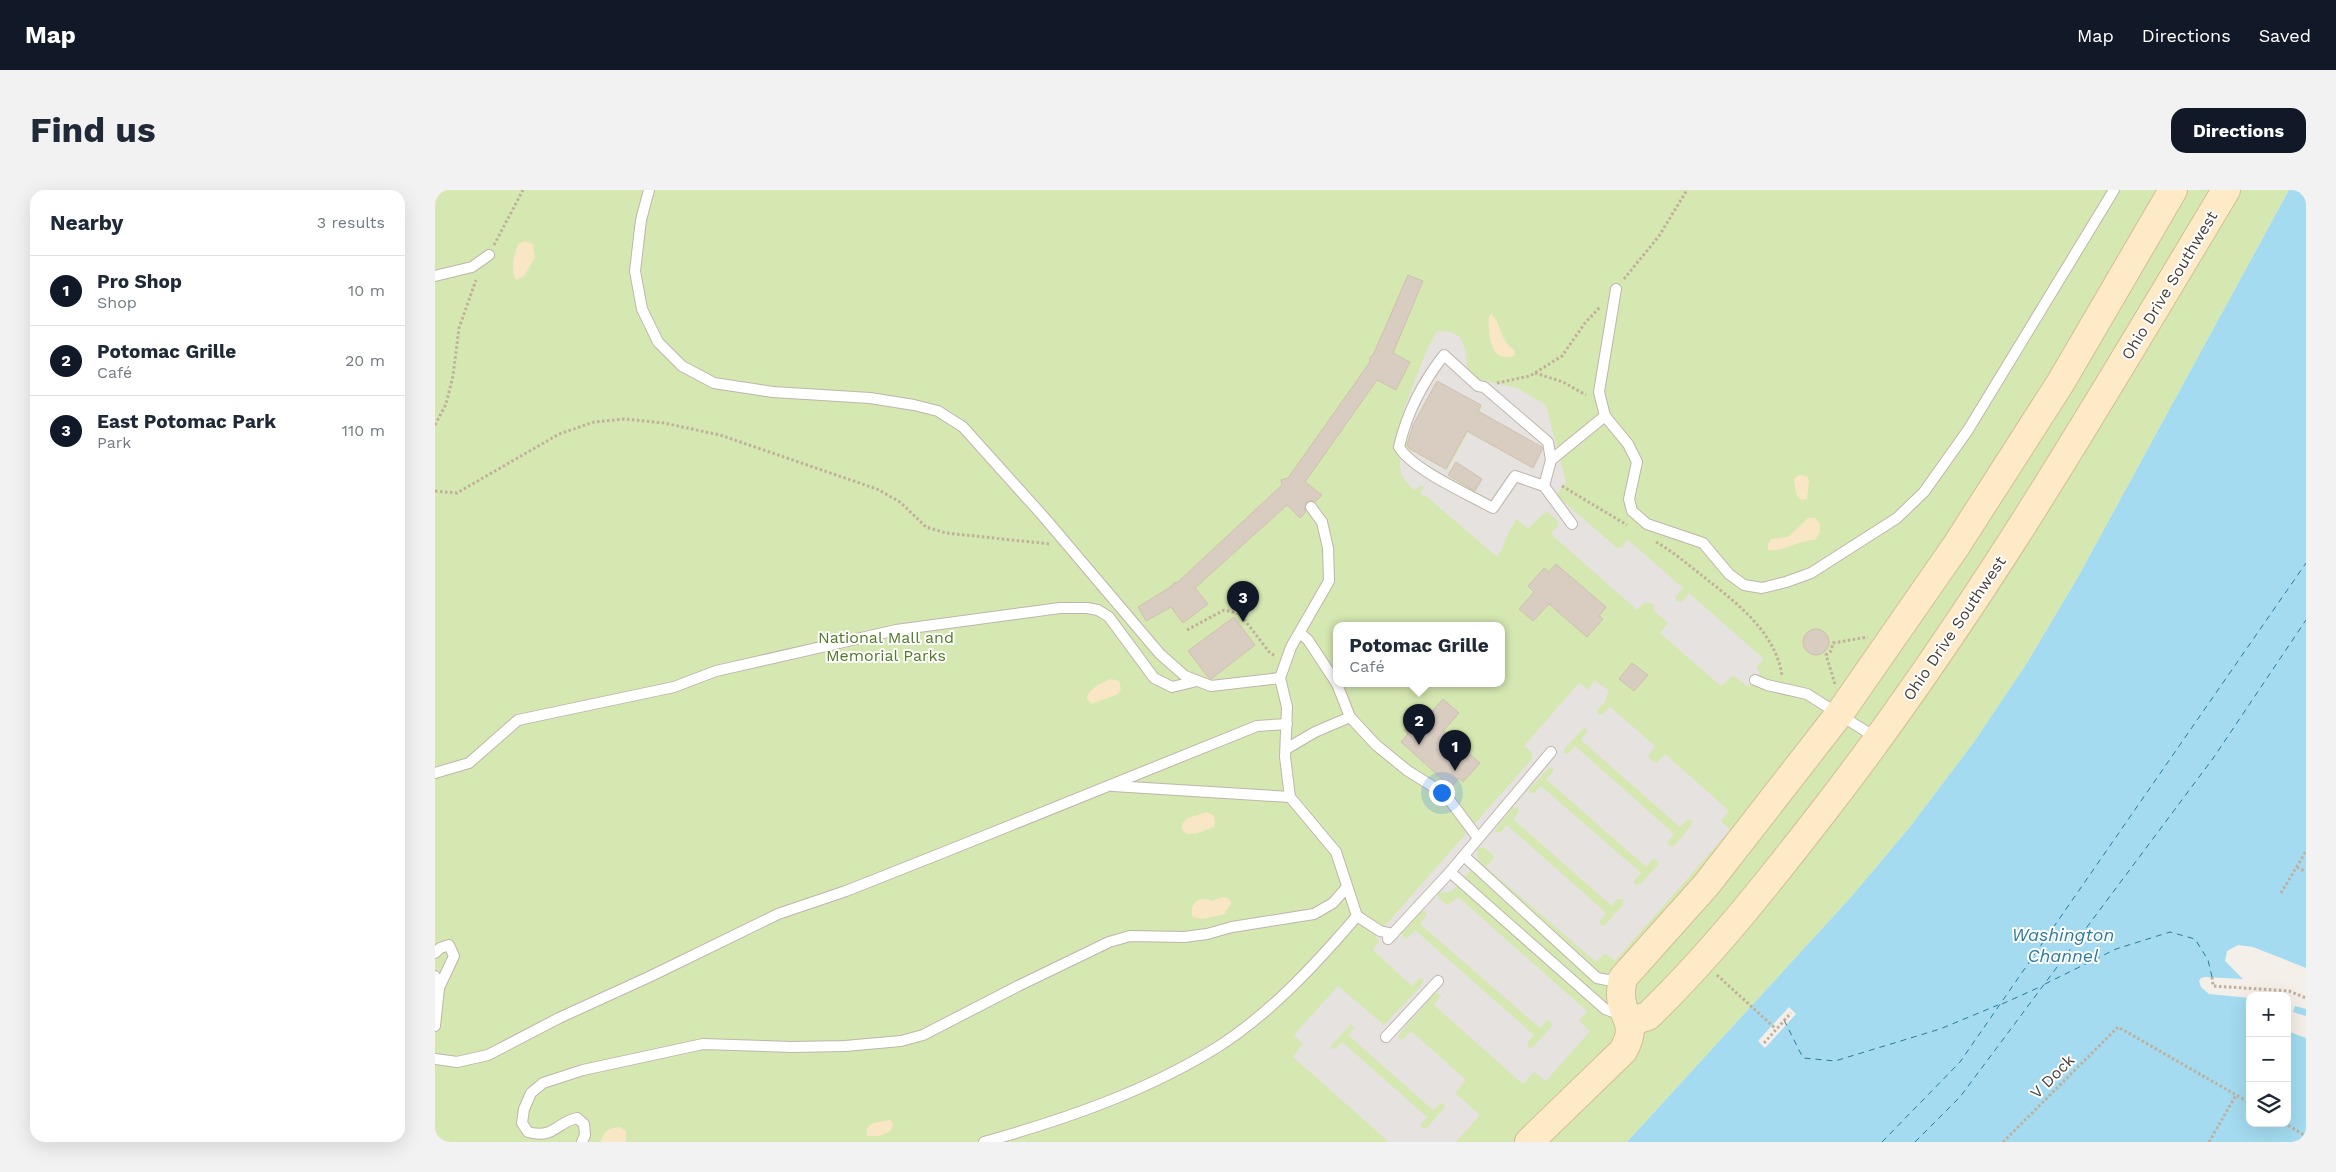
<!DOCTYPE html>
<html lang="en">
<head>
<meta charset="utf-8">
<style>
	:root { --surface:#fff; --page:#f2f2f3; --text:#1f2937; --muted:#747a83; --line:#e0e1e3; --accent:#111827 }
	body { margin:0; font-family:"Work Sans",sans-serif; background:var(--page); color:var(--text) }
	.controls { position:absolute; right:15px; bottom:15px; display:grid; overflow:hidden; border-radius:10px; box-shadow:0 5px 20px #0002 }
	.controls button { width:45px; height:45px; display:grid; place-items:center; padding:0; border:0; border-bottom:1px solid var(--line); background:var(--surface); color:var(--text); font:25px sans-serif }
	.you { position:absolute; left:1006px; top:602px; width:18px; height:18px; margin:-12px; border:4px solid #fff; border-radius:50%; background:#1a73e8; box-shadow:0 0 0 8px #1a73e833 }
	.badge { display:grid; place-items:center; width:32px; height:32px; border-radius:50%; background:var(--accent); color:#fff; font-size:16px; font-weight:700 }
	.pin { position:absolute; translate:-50% -41px; filter:drop-shadow(0 1px 2px #0008) }
	.pin::after { content:''; position:absolute; top:26px; width:18px; height:15px; background:inherit; clip-path:polygon(0 0,100% 0,50% 100%) }
	.popup { position:absolute; left:898px; top:432px; width:172px; height:65px; box-sizing:border-box; display:grid; place-content:center; border-radius:10px; background:var(--surface); filter:drop-shadow(0 1px 4px #0005); font-size:16px; white-space:nowrap; color:var(--muted) }
	.popup b { font-size:19px; color:var(--text) }
	.popup::after { content:''; position:absolute; left:50%; top:100%; margin-left:-10px; border:10px solid transparent; border-top-color:var(--surface) }
	.list { margin:0; padding:0; list-style:none }
	h2 { display:flex; justify-content:space-between; align-items:center; height:65px; margin:0; padding:0 20px; font-size:21px }
	h2 small { font-size:16px; font-weight:400; color:var(--muted) }
	.list li { display:grid; grid-template-columns:32px 1fr auto; gap:15px; align-items:center; box-sizing:border-box; height:70px; padding:0 20px; border-top:1px solid var(--line) }
	.list b { display:block; font-size:19px; white-space:nowrap }
	.list p { margin:0; font-size:16px; white-space:nowrap; color:var(--muted) }
	.list em { font-size:16px; font-style:normal; color:var(--muted) }
	.icon { flex:none; width:28px; height:28px; fill:none; stroke:currentColor; stroke-width:2; stroke-linecap:round; stroke-linejoin:round }
	.map { position:relative; flex:none; width:1871px; height:952px; overflow:hidden; border-radius:15px }
	header { display:flex; align-items:center; gap:30px; box-sizing:border-box; height:70px; padding:0 25px; background:var(--accent); color:#fff }
	header strong { font-size:24px }
	nav { display:flex; gap:28px; margin-inline-start:auto; font-size:18px }
	.intro { display:flex; align-items:center; justify-content:space-between; box-sizing:border-box; height:120px; padding:0 30px }
	h1 { margin:0; font-size:35px }
	.button { padding:12px 22px; border-radius:15px; background:var(--accent); color:#fff; font-size:18px; font-weight:700 }
	main { display:flex; gap:30px; padding:0 30px }
	aside { flex:1; background:var(--surface); border-radius:15px; box-shadow:0 5px 20px #0002 }
	.map>svg:first-child { display:block }
</style>
</head>
<body>
<header>
<strong>Map</strong>
<nav><a>Map</a><a>Directions</a><a>Saved</a></nav>
</header>
<div class="intro"><h1>Find us</h1><a class="button">Directions</a></div>
<main>
<aside>
<h2>Nearby<small>3 results</small></h2>
<ul class="list">
<li><span class="badge">1</span><div><b>Pro Shop</b><p>Shop</p></div><em>10 m</em></li>
<li><span class="badge">2</span><div><b>Potomac Grille</b><p>Café</p></div><em>20 m</em></li>
<li><span class="badge">3</span><div><b>East Potomac Park</b><p>Park</p></div><em>110 m</em></li>
</ul>
</aside>
<div class="map">
<svg width="1871" height="952" viewBox="0 0 1871 952">
	<rect width="100%" height="100%" fill="#f4efe8"/>
	<path fill="#d6e8b1" fill-rule="evenodd" d="M0,0H1854L1643,387L1590,476L1539,552L1474,638L1416,707L1192,952H0ZM902,436H1066V494H902Z"/>
	<g fill="#f8e6c4">
		<path d="M90,51L98,54L100,68L89,86L82,90L79,87C77,74 78,65 84,53Z"/>
		<path d="M1056,124C1067,134 1065,152 1080,160L1079,166C1060,172 1055,155 1054,140C1054,133 1052,129 1056,124Z"/>
		<path d="M1364,285L1372,286L1374,291L1372,309L1366,310C1360,305 1360,297 1359,289Z"/>
		<path d="M1373,328H1380L1385,334V342L1380,350C1363,350 1350,362 1333,360V354L1336,349L1353,347Z"/>
		<path d="M676,489L684,491L686,499L683,504L657,514L652,509C653,498 667,493 676,489Z"/>
		<path d="M772,622L778,625L780,631L779,637L763,643L752,644L747,640V634L753,628Z"/>
		<path d="M789,707L794,709L796,713L790,724L768,729L758,727C753,714 765,705 776,711Z"/>
		<path d="M455,930L458,934C457,945 442,947 432,946L431,939L438,933Z"/>
		<path d="M185,937L191,941V952H165C169,941 174,938 185,937Z"/>
	</g>
	<g fill="#e5e2e0" fill-rule="evenodd">
		<path d="M1002,141L1016,142L1025,147L1031,161L1032,176L1037,188L1082,198L1111,215L1131,292L1121,305L1182,358L1187,357L1193,350L1248,398L1240,407L1242,411L1247,412L1254,403L1329,469L1321,477L1325,483L1313,497L1298,485L1286,496L1225,443L1233,433L1219,421L1218,414L1210,412L1202,420L1116,344L1123,336V331L1111,321L1093,339L1082,329L1074,341L1068,357L1062,367L990,305L988,307L985,303L989,298L986,295L981,300L976,297L966,285L964,257L969,218L991,162ZM1003,192L1047,217L1012,280L968,256ZM1054,228L1108,258L1098,278L1043,248ZM1021,272L1047,289L1039,302L1013,286Z"/>
		<path d="M1159,490L1174,500L1170,512L1162,520L1163,524L1167,525L1175,517L1220,556L1213,566L1219,572L1222,573L1230,564L1294,621L1286,631L1295,640L1180,771L1170,763L1161,772L1051,677L1058,669L1059,666L1054,661L1048,657L1042,659L1043,672L1016,702L1003,703V708L1013,715L1023,707L1152,821L1144,831L1155,841L1111,891L1099,882L1088,894L999,815L1006,806L1003,803H1000L964,844V849L967,850L976,841L1031,890L1020,903L1045,925L1021,952H954L858,867L868,854L859,845L903,796L949,835L986,796L989,789L984,788L977,796L938,760L944,751L940,747L1097,569V563L1089,556L1144,493L1154,500ZM1149,538L1153,540L1146,550L1245,637L1253,629L1257,631L1256,636L1239,656H1235L1232,653L1239,644L1140,556L1133,564L1129,563V559ZM1115,577L1118,578V582L1111,589L1211,677L1218,669L1223,671V675L1206,694L1200,695L1199,690L1206,683L1106,596L1099,603L1094,602V599ZM1083,617L1084,622L1078,629L1177,716L1182,709H1188V715L1169,736L1166,735L1164,732L1171,723L1072,635L1065,643L1059,641L1077,618ZM987,721H991L992,725L985,734L1105,838L1112,830L1116,832L1117,836L1099,856L1094,858L1092,853L1099,845L980,740L972,749L968,747L967,743ZM916,834L919,838L913,845L998,920L1006,913L1009,914L1010,917L992,938H987L986,934L992,927L907,852L900,859L896,858L897,855Z"/>
	</g>
	<path fill="#a4dbf0" fill-rule="evenodd" d="M1854,0H1871V952H1192L1416,707L1474,638L1539,552L1590,476L1643,387ZM1815,806H1852V933H1815Z"/>
	<g fill="#f4efe8">
		<path d="M1803,755L1818,757L1871,778V819L1860,816L1858,822L1871,826V848L1852,841V826L1856,815H1852V806H1815V808L1774,804L1766,797L1764,791L1766,788L1770,787L1808,789L1790,771L1792,761Z"/>
		<path d="M1354,817L1361,824L1330,858L1323,851Z"/>
	</g>
	<g fill="none" stroke-linecap="round" stroke-linejoin="round">
		<g stroke="#2a7a9c" stroke-width="1" stroke-dasharray="6 5" stroke-linecap="butt">
			<path d="M1610,794L1681,759L1735,742L1760,749L1773,770L1777,787"/>
			<path d="M1567,814L1607,796"/>
			<path d="M1349,830L1368,868L1400,871L1505,839L1563,815"/>
			<path d="M1447,952L1525,872L1871,373"/>
			<path d="M1480,952L1525,907L1779,567L1871,430"/>
		</g>
	</g>
	<g fill="#d9ccc0" stroke="#d0c0b0">
		<path d="M973,85L988,91L958,163L975,172L961,200L942,190L870,292L887,305L880,312L876,310L872,312L869,317L871,322L865,328L852,315L760,398L773,414L748,433L736,417L711,431L703,417L737,396L739,393L743,392L847,295L846,290L853,288L935,172V167L938,165Z"/>
		<path d="M1002,191L1046,215L1043,221L1107,257V260L1098,278L1032,241L1011,279L975,259L972,255L978,235Z"/>
		<path d="M1021,272L1047,289L1040,301L1013,285Z"/>
		<path d="M1121,374L1171,417L1164,426L1168,429L1152,447L1114,414L1098,431L1084,419L1099,402L1093,396L1109,378L1114,382Z"/>
		<path d="M799,427L820,455L776,489L773,487L753,461Z"/>
		<circle cx="1381" cy="452" r="13"/>
		<path d="M1197,473L1213,485L1199,501L1184,489Z"/>
		<path d="M1008,509L1024,523L1008,541L1045,573L1028,592L1024,588L1016,597L966,552L973,544L969,540L986,521L993,526Z"/>
	</g>
	<g fill="none" stroke-linecap="round" stroke-linejoin="round">
		<defs>
			<g id="lane">
				<path d="M214,0L206,30L200,81L207,119L223,152L247,176L279,193L338,202L435,208L479,215L503,221L528,237L608,326L725,464L750,486L776,496L845,488"/>
				<path d="M0,86L37,77L54,65"/>
				<path d="M1181,99L1164,202L1170,226L1193,254L1202,272L1194,309L1197,321L1212,334L1268,353L1294,384L1309,395L1327,398L1351,392L1376,383L1462,328L1489,302L1533,240L1679,0"/>
				<path d="M1116,270L1170,226"/>
				<path d="M1109,296L1116,270L1113,252L1049,197L1043,196L1009,165C987,193 972,222 964,257C978,280 1033,304 1058,318L1080,286L1109,296L1137,334"/>
				<path d="M865,443L873,450L902,494"/>
				<path d="M1320,490L1332,495L1372,504L1443,549"/>
				<path d="M902,494L915,527L941,555L973,581L1010,604L1043,648"/>
				<path d="M851,559L880,542L915,527"/>
				<path d="M0,583L34,573L83,530L239,497L281,481L461,440L625,418H652L663,420L674,427L719,488L737,497L762,491"/>
				<path d="M678,596L855,607"/>
				<path d="M1029,666L1162,788L1172,790L1187,788"/>
				<path d="M1015,682L1170,819L1186,825"/>
				<path d="M922,726L945,741L958,744"/>
				<path d="M953,749L1015,682L1116,562"/>
				<path d="M0,763L5,758L14,755L19,766L4,798L0,836"/>
				<path d="M0,786L4,798"/>
				<path d="M951,847L1003,791"/>
				<path d="M0,869L22,872L53,865L124,828L216,786L343,724L411,701L512,661L822,536L852,534"/>
				<path d="M147,952L150,945L149,934L142,928C120,933 120,949 93,942L87,933L89,919L96,903L108,893L148,880L268,854L357,857L410,856L466,851L488,845L583,796L674,752L695,746L749,747L772,744L797,737L879,724L898,713L912,697"/>
				<path d="M549,952C628,930 710,902 781,858C835,824 881,774 922,726L901,662L855,607L850,567L852,517L845,488L856,457L894,391L893,358L887,332L876,317"/>
			</g>
			<g id="secondary">
				<path d="M1193,828L1204,829L1213,826C1277,764 1333,693 1388,622C1540,426 1664,212 1791,0"/>
				<path d="M1094,952L1188,861C1205,831 1185,828 1186,803C1186,798 1187,793 1188,788L1272,694L1405,523L1521,356L1626,192L1738,0"/>
			</g>
		</defs>
		<use href="#lane" stroke="#bfb5aa" stroke-width="12"/>
		<use href="#secondary" stroke="#d4bc98" stroke-width="30"/>
		<g stroke="#c1af9c" stroke-width="3" stroke-dasharray="2.5 2.5" stroke-linecap="butt">
			<path d="M59,55L88,0"/>
			<path d="M1189,89L1224,46L1252,0"/>
			<path d="M1100,183L1128,192L1151,205"/>
			<path d="M1062,193L1095,186L1127,166L1150,133L1165,117"/>
			<path d="M0,235L11,214L18,186L24,138L41,90"/>
			<path d="M1127,296L1192,335"/>
			<path d="M0,301L22,303L124,244L159,232L189,229L229,233L285,245L442,299L465,312L491,337L511,343L615,354"/>
			<path d="M1221,352C1237,361 1251,373 1265,384C1298,410 1341,441 1347,486"/>
			<path d="M752,440L789,420L805,424L835,463L841,466"/>
			<path d="M1400,494L1391,465L1396,461L1398,453L1433,447"/>
			<path d="M1862,677L1871,682"/>
			<path d="M1846,703L1871,661"/>
			<path d="M1282,785L1341,839"/>
			<path d="M1777,787L1778,796L1854,801L1871,808"/>
			<path d="M1329,853L1356,823"/>
			<path d="M1849,933L1871,946"/>
			<path d="M1568,952L1683,837L1815,913"/>
			<path d="M1774,952L1801,905"/>
		</g>
		<use href="#lane" stroke="#fff" stroke-width="10"/>
		<use href="#secondary" stroke="#feeac7" stroke-width="28"/>
	</g>
	<g text-anchor="middle" stroke-width="4" stroke-linejoin="round" paint-order="stroke">
		<g font-size="16" fill="#473f37" stroke="#fff">
			<text transform="translate(1734 95) rotate(-59)" y="6">Ohio Drive Southwest</text>
			<text transform="translate(1519 438) rotate(-56)" y="6">Ohio Drive Southwest</text>
			<text transform="translate(1617 886) rotate(-45)" y="6">V Dock</text>
		</g>
		<g font-size="16" fill="#527a29" stroke="#fff">
			<text x="451" y="453">National Mall and<tspan x="451" dy="18">Memorial Parks</tspan></text>
		</g>
		<g font-size="18" font-style="italic" fill="#2a7a9c" stroke="#fff">
			<text x="1628" y="751">Washington<tspan x="1628" dy="21">Channel</tspan></text>
		</g>
	</g>
</svg>
<div class="controls">
<button>+</button>
<button>−</button>
<button><svg class="icon" aria-label="layers" viewBox="0 0 24 24"><path d="M12 4l9 5-9 5-9-5zM3 14l9 5 9-5"/></svg></button>
</div>
<div class="you"></div>
<div class="pin badge" style="left:1020px;top:581px">1</div>
<div class="pin badge" style="left:984px;top:555px">2</div>
<div class="popup"><b>Potomac Grille</b>Café</div>
<div class="pin badge" style="left:808px;top:432px">3</div>
</div>
</main>
</body>
</html>
